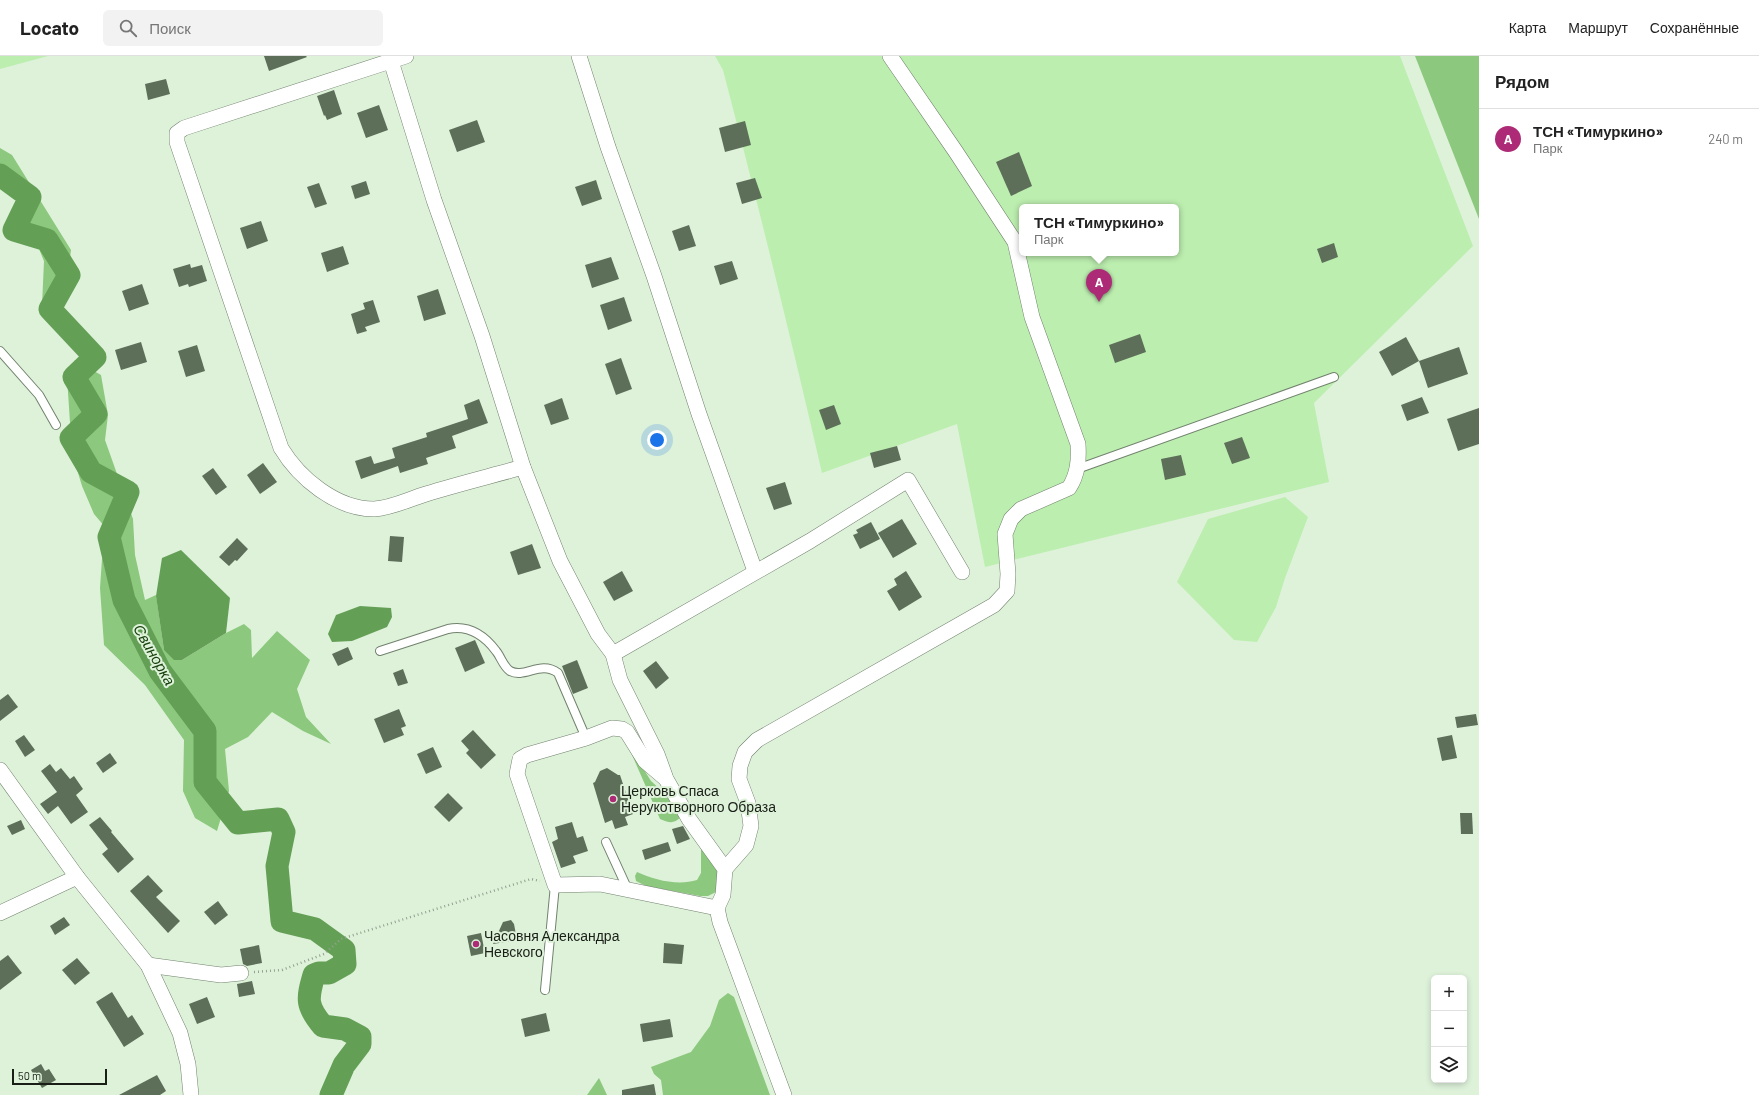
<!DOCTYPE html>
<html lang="ru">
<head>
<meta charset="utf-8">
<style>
	:root { --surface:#fff; --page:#f2f2f2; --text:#222; --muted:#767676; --line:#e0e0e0; --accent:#ac2a76 }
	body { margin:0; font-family:Barlow,sans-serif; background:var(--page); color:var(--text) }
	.controls { position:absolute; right:12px; bottom:12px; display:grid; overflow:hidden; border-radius:6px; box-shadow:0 2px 6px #0003 }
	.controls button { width:36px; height:36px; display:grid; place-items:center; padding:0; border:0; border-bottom:1px solid var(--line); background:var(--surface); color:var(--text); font:20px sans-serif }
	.scale { position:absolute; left:12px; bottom:10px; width:95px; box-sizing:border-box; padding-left:4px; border:2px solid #191f17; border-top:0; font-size:11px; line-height:14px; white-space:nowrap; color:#191f17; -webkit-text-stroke:3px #def2da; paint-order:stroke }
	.you { position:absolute; left:657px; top:384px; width:14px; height:14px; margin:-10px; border:3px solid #fff; border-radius:50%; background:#1a73e8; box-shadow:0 0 0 6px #1a73e833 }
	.badge { display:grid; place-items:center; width:26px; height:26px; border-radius:50%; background:var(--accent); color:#fff; font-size:13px; font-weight:700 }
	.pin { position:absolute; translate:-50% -33px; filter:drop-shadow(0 1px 2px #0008) }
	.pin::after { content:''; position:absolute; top:21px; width:14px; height:12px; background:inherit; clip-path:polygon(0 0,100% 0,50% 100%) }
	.popup { position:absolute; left:1019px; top:148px; width:160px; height:52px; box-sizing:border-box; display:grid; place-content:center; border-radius:6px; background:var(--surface); filter:drop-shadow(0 1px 3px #0005); font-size:13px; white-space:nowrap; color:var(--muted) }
	.popup b { font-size:15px; color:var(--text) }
	.popup::after { content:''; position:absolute; left:50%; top:100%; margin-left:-8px; border:8px solid transparent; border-top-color:var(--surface) }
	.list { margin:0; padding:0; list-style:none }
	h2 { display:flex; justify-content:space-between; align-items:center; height:52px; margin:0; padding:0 16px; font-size:17px }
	h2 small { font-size:13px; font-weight:400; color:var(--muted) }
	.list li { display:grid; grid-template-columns:26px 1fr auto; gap:12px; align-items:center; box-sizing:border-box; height:60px; padding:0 16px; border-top:1px solid var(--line) }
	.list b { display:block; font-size:15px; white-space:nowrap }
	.list p { margin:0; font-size:13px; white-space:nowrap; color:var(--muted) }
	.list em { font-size:13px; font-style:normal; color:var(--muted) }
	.icon { flex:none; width:22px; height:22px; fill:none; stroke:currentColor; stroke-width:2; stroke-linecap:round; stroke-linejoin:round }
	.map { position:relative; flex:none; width:1479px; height:1039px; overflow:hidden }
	header { display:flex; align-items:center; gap:24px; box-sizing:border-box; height:56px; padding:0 20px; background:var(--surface); border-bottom:1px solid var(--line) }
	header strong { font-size:19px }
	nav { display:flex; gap:22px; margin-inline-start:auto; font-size:14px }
	.search { width:280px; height:36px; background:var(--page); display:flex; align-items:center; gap:10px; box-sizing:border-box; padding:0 14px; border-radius:6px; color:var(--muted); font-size:15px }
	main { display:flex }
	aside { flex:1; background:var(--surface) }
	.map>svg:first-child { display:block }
</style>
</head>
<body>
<header>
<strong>Locato</strong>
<div class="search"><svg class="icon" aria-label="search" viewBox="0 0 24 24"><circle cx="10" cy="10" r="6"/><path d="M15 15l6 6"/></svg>Поиск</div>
<nav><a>Карта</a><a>Маршрут</a><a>Сохранённые</a></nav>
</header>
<main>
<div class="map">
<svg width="1479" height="1039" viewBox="0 0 1479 1039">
	<rect width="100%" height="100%" fill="#def2da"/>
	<g fill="#bceeaf" fill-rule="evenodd">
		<path d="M0,0H48L0,13Z"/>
		<path d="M715,0H1400L1473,190L1314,347L1329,426L985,511L957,368L822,417C791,282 758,148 723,14ZM1022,151H1176V197H1022Z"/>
		<path d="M1285,441L1308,461L1285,522L1276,551L1257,586L1234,584L1177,526L1208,463Z"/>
	</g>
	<g fill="#8cc87d">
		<path d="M1415,0H1479V163Z"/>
		<path d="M0,92L12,99L71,194L63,253L42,249L44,205L20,147L0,131Z"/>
		<path d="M75,304L101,319L108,359L105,384L133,463L135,499L145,544L156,539L164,594L182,604L226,577L244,568L251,574L252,602L277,575L310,604L297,633L306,661L331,688L303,675L272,656L248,681L225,693L229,735L217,775L195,762L183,735L184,684L145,629L104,589L100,532L102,503L116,484L94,458L82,430L72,397L67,321Z"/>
		<path d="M626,685L651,725L679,751L681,761C674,768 669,767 660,763Z"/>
		<path d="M701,790L720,819L718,835L708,840H700L646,830L636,825L635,820L637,816C654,824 678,830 697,824L701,817Z"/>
		<path d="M728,937L734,941L770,1039H663L661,1024L654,1018L651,1011L691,996L710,970L719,944Z"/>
		<path d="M599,1022L607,1039H587Z"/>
	</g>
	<g fill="#649f56">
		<path d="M181,494L230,542L226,577L182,604H174L164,594L156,540L162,502Z"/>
		<path d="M360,550L391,552L392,561L387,571L352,585L332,586L328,578L336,559Z"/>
	</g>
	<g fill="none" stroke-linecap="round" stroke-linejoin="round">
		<path stroke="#649f56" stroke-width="23" d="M0,119L30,141L14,174L47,184L69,219L50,253L95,301L74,321L96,358L71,382L91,416L128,436L109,481L124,544L160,615L205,675V726L238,767L278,763L284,776L277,810L282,865L315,873L344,894L345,908L329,917H319L314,919C307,943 306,950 323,970L345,973L360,981V988L344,1009L331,1039"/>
	</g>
	<g fill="#5d6e59">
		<path d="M264,0H306L307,1L269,15Z"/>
		<path d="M166,23L170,38L148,44L145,28Z"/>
		<path d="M334,34L342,58L327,64L325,59L324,60L317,40Z"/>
		<path d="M379,49L388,74L366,82L357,57Z"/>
		<path d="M477,64L485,86L457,96L449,74Z"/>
		<path d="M745,65L751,89L725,96L719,72Z"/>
		<path d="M1019,96L1032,130L1011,140L996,106Z"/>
		<path d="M755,122L762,142L742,148L736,127Z"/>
		<path d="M596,124L602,143L582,150L575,131Z"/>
		<path d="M366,125L370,138L355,143L351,130Z"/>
		<path d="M319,127L327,148L315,152L307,131Z"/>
		<path d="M261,165L268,185L247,193L240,172Z"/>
		<path d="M689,169L696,190L679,195L672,175Z"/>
		<path d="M1334,187L1338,201L1322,207L1317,193Z"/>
		<path d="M343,190L349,208L327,216L321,197Z"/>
		<path d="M611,201L619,223L592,232L585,209Z"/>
		<path d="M732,205L738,223L720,229L714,210Z"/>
		<path d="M190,208L191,212L202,209L207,225L189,231L188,228L179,231L173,213Z"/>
		<path d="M142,228L149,248L129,255L122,235Z"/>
		<path d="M438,233L446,258L424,265L417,240Z"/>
		<path d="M624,241L632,265L608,274L600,249Z"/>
		<path d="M373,244L380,266L365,271L367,275L357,278L351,258L365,253L363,247Z"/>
		<path d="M1140,278L1146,296L1115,307L1109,289Z"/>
		<path d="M1406,281L1419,305L1392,320L1379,296Z"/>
		<path d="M141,286L147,306L121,314L115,294Z"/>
		<path d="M197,289L205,315L186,321L178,295Z"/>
		<path d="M1459,291L1468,318L1428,332L1419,305Z"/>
		<path d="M621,302L632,333L616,339L605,308Z"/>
		<path d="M1422,341L1429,357L1407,365L1401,349Z"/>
		<path d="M562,342L569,363L551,369L544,349Z"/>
		<path d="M479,343L488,367L452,380L456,392L426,402L428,408L400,417L398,410L361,423L355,405L371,400L374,408L395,402L392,392L427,381L426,377L468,363L464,349Z"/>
		<path d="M834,349L841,368L826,374L819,354Z"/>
		<path d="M1479,352V388L1458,395L1447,363Z"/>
		<path d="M1242,381L1250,402L1232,408L1224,387Z"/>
		<path d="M897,390L901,404L874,412L870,397Z"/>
		<path d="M1181,399L1186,419L1165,424L1161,403Z"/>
		<path d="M263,407L277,426L260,438L247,419Z"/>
		<path d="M213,412L227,431L216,439L202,420Z"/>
		<path d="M785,426L792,448L774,454L766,432Z"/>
		<path d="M902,463L917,488L893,502L878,477Z"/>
		<path d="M871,466L880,483L860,493L853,479L858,477L856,474Z"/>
		<path d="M390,480L404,481L402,506L388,505Z"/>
		<path d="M237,482L248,493L237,505L235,504L229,510L219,501Z"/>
		<path d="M532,488L541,512L518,519L510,496Z"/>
		<path d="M622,515L633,535L614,545L603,526Z"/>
		<path d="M906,515L922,541L899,555L887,535L897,529L894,523Z"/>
		<path d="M475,584L485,607L465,616L455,592Z"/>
		<path d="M348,591L353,603L338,610L332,598Z"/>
		<path d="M577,604L588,632L573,638L562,610Z"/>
		<path d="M656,605L669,622L656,633L643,615Z"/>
		<path d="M403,613L408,627L398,630L393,617Z"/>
		<path d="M8,638L18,651L0,665V644Z"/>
		<path d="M399,653L406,670L401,672L404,679L384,687L374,663Z"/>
		<path d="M1476,658L1478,669L1457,672L1455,661Z"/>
		<path d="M473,674L496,699L481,713L466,697L469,694L461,685Z"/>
		<path d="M24,679L35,694L25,701L15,685Z"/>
		<path d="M1452,679L1457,702L1442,705L1437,682Z"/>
		<path d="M433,691L442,711L426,718L417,698Z"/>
		<path d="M110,697L117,707L103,717L96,707Z"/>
		<path d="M50,708L56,716L61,712L70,723L74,720L83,733L76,739L88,756L71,768L58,750L48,758L40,748L57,736L41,715Z"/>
		<path d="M607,712L618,719H620L633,758L625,761L628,769L615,773L612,764L605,767L593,727L595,726L600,715Z"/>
		<path d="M448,737L463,752L449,766L434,751Z"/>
		<path d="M1460,757H1472L1473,778H1461Z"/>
		<path d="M100,761L112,775L111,776L134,803L118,817L102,798L108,793L89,769Z"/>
		<path d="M21,764L25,773L12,779L7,770Z"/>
		<path d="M572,766L577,782L583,780L588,795L573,800L576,807L561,812L552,786L558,783L555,771Z"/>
		<path d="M683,770L690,783L677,788L672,773Z"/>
		<path d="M668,786L671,795L645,804L642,794Z"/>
		<path d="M148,819L163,835L156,841L180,865L168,877L130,835Z"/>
		<path d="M218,845L228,859L215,869L204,856Z"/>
		<path d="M64,861L70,869L55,879L50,870Z"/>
		<path d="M511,864L514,868L517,884L493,888L503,866Z"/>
		<path d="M481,877L485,897L471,900L467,880Z"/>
		<path d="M664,887L684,889L682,908L663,907Z"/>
		<path d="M259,889L262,907L247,910L243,908L240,893Z"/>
		<path d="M8,899L22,917L0,934V905Z"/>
		<path d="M77,902L90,917L75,929L62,914Z"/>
		<path d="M252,925L255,938L239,941L237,928Z"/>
		<path d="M112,936L128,962L132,959L144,978L124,991L96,946Z"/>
		<path d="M207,941L215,961L197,968L189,948Z"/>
		<path d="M546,957L550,975L525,981L521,963Z"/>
		<path d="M670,963L673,981L643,986L640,968Z"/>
		<path d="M41,1008L45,1015L49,1013L56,1024L42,1032L31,1014Z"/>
		<path d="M157,1019L166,1035L160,1039H119Z"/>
		<path d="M654,1028L656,1039H622V1034Z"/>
	</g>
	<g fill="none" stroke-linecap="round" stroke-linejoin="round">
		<defs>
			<g id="lane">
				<path d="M0,295L39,339L56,369"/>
				<path d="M1077,413L1334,321"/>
				<path d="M380,595L448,573C468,569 484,579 496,595C501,601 503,610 510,615C525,623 540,604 558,617L586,682"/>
				<path d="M606,786L628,834"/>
				<path d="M545,934L555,829"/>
			</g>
			<g id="street">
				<path d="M406,0L184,72L177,77V86L281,392C299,422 336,453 374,453C392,452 409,443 426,438C458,428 491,420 523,411"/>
				<path d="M579,0L608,91L654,220L699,358L755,515"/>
				<path d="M391,5L434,144L482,280L523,411L560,505L598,578L613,598L620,624L657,698L665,720"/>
				<path d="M613,598L810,485L908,424L962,516"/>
				<path d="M0,714L77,821L148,909L180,977L188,1008L191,1039"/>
				<path d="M725,813L746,789L751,770L748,747L739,723L740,710L745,696L757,684L994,549L1007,535L1008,518L1005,478L1011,463L1021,453L1069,432C1078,418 1079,404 1078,388L1032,261L1015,186L956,96L890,0"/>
				<path d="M717,852L600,828L555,829L517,718L520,703L527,699L586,682L612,672L622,673L627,676L645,705L666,723L689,763L725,813L723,839L717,852L720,866L784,1039"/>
				<path d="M0,857L77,821"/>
				<path d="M148,909L221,919L241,917"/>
			</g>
		</defs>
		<use href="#lane" stroke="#71826d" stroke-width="10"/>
		<use href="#street" stroke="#71826d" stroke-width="16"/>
		<path stroke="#93a18f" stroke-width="2.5" stroke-dasharray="1 3" stroke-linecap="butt" d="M254,916L282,914L324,898L341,883L531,823L540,825"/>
		<use href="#lane" stroke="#fff" stroke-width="8"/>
		<use href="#street" stroke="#fff" stroke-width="15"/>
	</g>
	<g fill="#ac2a76" stroke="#def2da" stroke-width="1.5">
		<circle cx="613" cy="743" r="4"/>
		<circle cx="476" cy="888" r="4"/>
	</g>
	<g text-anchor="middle" stroke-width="4" stroke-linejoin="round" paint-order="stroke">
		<g font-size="14" fill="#191f17" stroke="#def2da" text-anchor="start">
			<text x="621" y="740">Церковь Спаса<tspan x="621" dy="16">Нерукотворного Образа</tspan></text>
			<text x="484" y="885">Часовня Александра<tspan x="484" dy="16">Невского</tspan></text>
		</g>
		<g font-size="15" font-style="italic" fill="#19410e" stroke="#def2da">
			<text transform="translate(154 599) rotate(60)" y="5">Свинорка</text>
		</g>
	</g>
</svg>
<div class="controls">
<button>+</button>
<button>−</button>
<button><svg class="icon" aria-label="layers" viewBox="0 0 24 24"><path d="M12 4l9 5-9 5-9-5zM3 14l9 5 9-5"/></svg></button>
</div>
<div class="scale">50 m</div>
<div class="you"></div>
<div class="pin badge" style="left:1099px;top:246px">A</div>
<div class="popup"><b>ТСН «Тимуркино»</b>Парк</div>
</div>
<aside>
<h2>Рядом<small></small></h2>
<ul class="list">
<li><span class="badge">A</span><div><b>ТСН «Тимуркино»</b><p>Парк</p></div><em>240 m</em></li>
</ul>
</aside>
</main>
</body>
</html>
